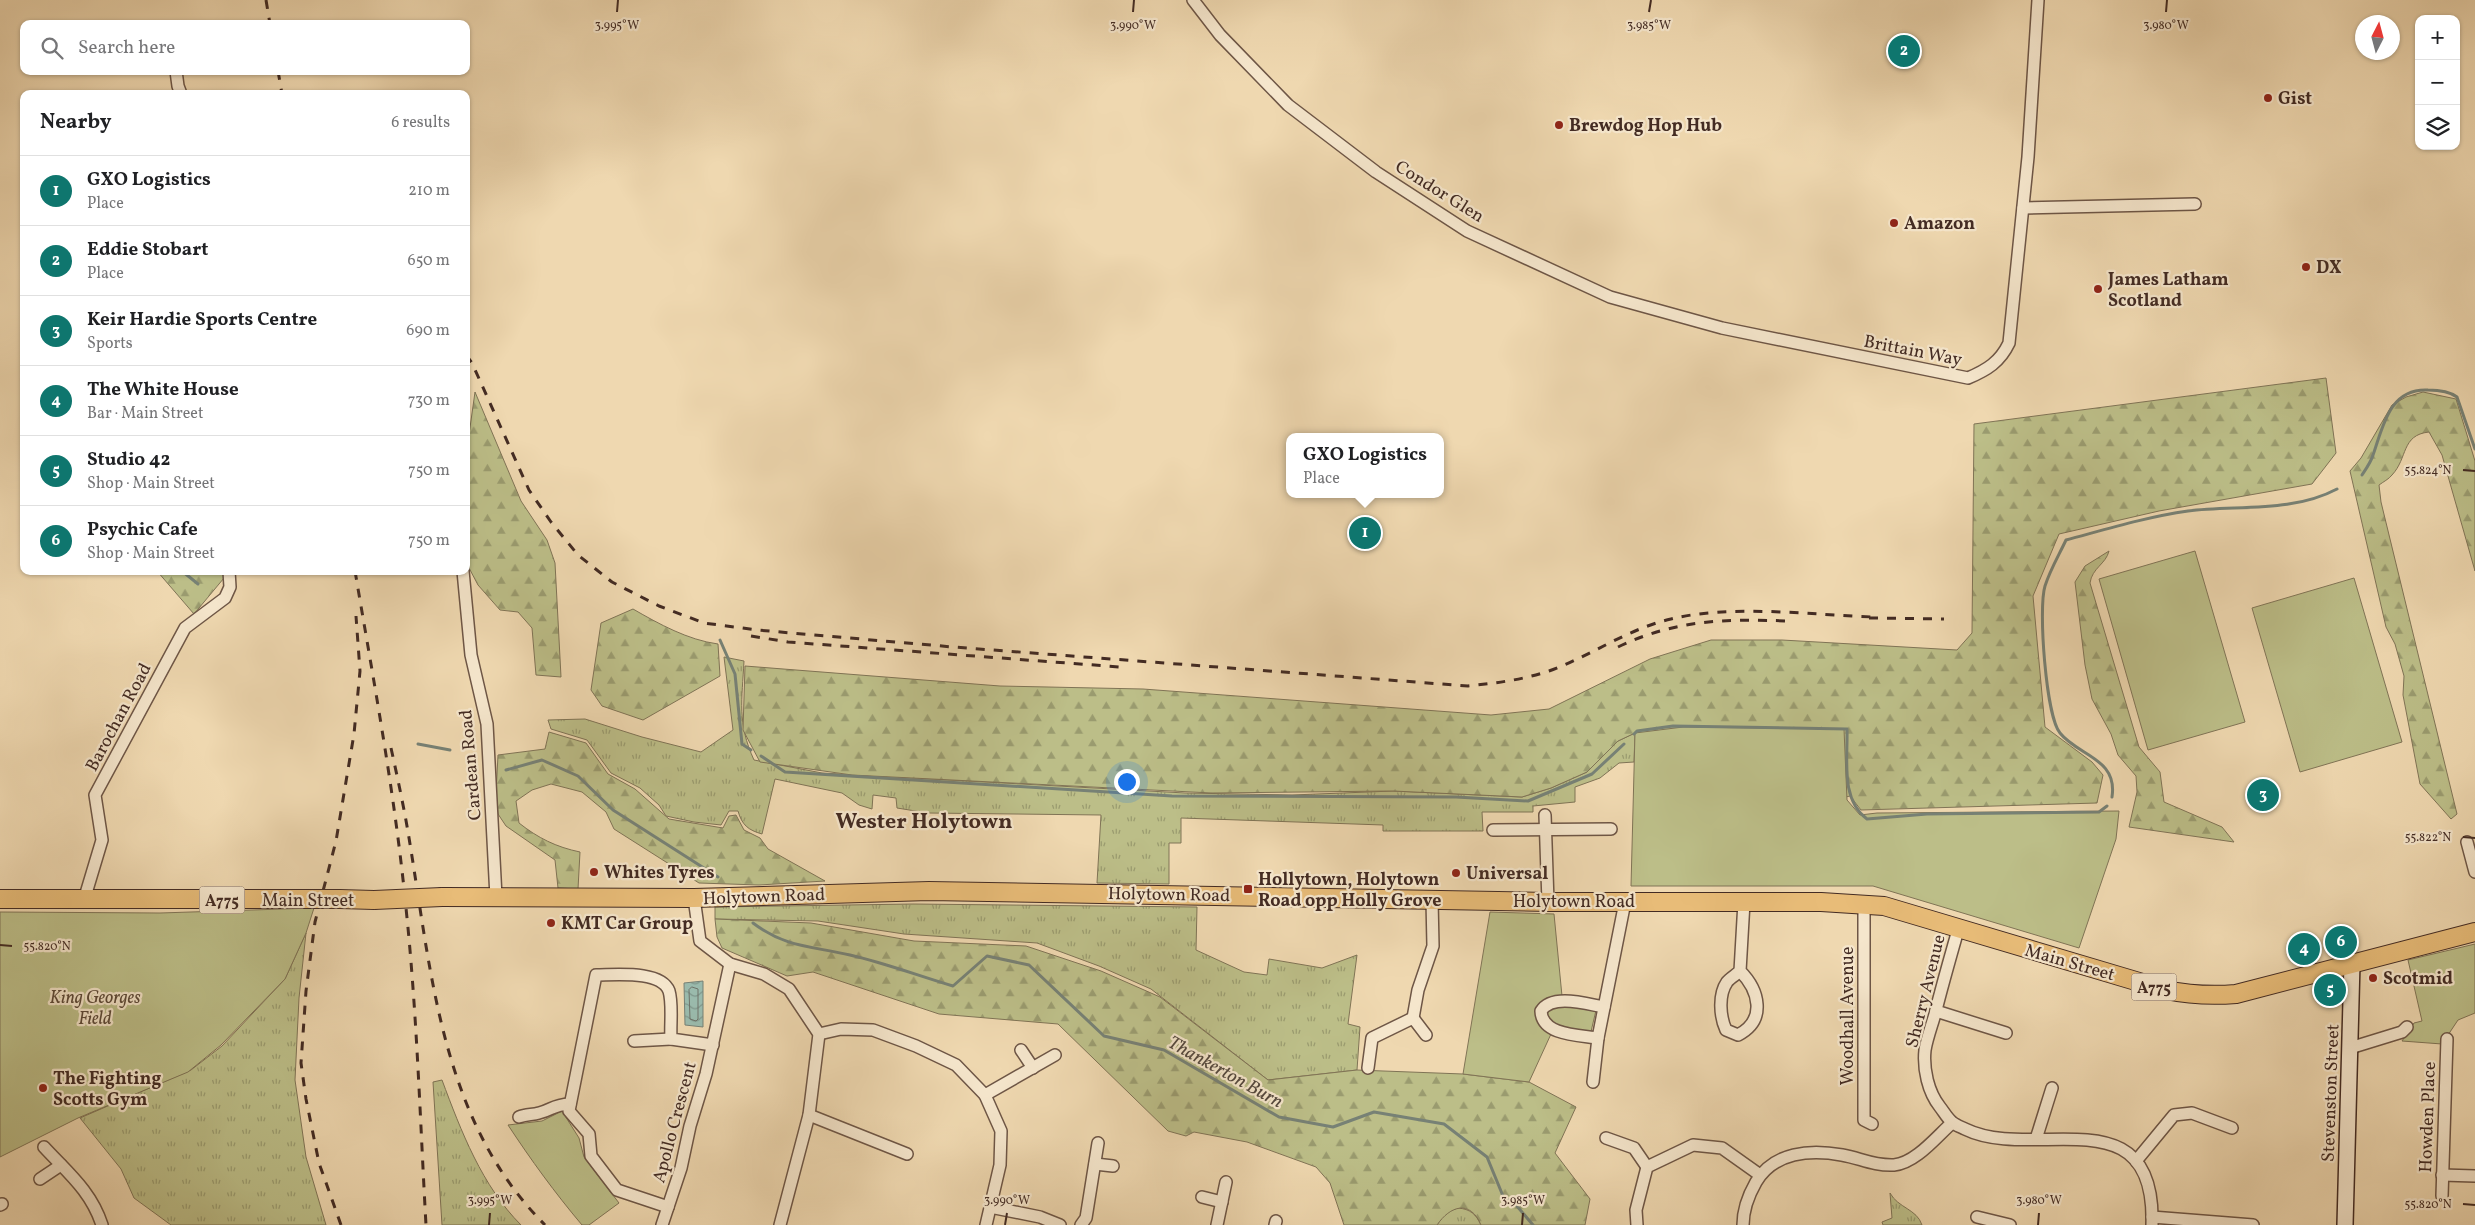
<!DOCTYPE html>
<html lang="en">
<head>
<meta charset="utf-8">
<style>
	:root { --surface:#fff; --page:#f2f2f2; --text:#202124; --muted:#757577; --line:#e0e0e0; --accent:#0f766e }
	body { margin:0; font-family:Vollkorn,serif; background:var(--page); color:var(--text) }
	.controls { position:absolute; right:15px; top:15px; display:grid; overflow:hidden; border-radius:10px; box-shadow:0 1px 4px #0004 }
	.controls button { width:45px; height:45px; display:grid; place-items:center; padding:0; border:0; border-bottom:1px solid var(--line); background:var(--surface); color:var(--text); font:25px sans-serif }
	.compass { position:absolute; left:2355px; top:15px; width:45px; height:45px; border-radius:50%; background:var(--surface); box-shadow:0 1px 4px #0004; rotate:6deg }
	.you { position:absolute; left:1126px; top:781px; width:18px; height:18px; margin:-12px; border:4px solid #fff; border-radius:50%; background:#1a73e8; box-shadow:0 0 0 8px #1a73e833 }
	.badge { display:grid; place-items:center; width:32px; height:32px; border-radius:50%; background:var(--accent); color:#fff; font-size:16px; font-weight:700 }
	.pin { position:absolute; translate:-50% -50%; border:2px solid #fff; box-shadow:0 1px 5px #0006 }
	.popup { position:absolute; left:1286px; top:433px; width:158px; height:65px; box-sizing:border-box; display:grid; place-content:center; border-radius:10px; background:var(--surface); filter:drop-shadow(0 1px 4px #0005); font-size:16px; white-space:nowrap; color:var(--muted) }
	.popup b { font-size:19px; color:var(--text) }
	.popup::after { content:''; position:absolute; left:50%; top:100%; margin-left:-10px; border:10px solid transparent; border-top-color:var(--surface) }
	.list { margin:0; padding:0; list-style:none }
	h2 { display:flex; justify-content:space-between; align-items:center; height:65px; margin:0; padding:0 20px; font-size:21px }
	h2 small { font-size:16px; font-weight:400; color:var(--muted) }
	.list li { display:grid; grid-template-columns:32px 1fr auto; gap:15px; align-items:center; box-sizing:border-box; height:70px; padding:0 20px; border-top:1px solid var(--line) }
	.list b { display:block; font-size:19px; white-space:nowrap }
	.list p { margin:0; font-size:16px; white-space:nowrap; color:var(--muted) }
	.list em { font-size:16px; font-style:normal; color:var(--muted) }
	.icon { flex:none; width:28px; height:28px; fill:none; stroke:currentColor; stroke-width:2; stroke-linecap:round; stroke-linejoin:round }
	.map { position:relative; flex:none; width:2475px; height:1225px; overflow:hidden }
	.search { position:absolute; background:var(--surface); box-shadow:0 1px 4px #0004; left:20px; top:20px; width:450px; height:55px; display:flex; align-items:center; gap:12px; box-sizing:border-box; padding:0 18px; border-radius:10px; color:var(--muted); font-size:19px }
	.panel { position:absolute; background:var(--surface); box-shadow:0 1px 4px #0004; left:20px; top:90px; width:450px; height:485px; border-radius:10px }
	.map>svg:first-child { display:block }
</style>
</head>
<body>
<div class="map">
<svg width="2475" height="1225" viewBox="0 0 2475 1225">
	<defs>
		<pattern id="grass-tufts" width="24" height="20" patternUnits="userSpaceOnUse" patternTransform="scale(1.25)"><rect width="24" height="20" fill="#bcbe88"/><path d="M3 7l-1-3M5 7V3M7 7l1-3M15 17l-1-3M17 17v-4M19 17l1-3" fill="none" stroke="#9a9b6f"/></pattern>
		<pattern id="forest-firs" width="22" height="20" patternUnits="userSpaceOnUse" patternTransform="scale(1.25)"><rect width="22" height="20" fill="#bcbe88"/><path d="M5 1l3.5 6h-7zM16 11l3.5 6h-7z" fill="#9a9b6f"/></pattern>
		<pattern id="water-waves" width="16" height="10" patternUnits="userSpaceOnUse" patternTransform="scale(1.25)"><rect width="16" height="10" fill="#9abaac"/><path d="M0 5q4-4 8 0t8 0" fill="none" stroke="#7f978c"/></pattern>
	</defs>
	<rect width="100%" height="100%" fill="#efd8b0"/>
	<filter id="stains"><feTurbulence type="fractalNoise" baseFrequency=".004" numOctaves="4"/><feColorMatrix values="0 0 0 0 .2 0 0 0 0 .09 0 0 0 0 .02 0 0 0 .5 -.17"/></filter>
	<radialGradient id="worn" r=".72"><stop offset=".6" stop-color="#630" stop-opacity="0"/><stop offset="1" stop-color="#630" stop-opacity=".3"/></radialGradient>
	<g fill="url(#grass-tufts)" stroke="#807456">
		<path d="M724,657L744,661C742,700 737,723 754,760L822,773L1185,793L1292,795L1393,791L1522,797L1551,788L1587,772L1618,741L1635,733L1634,762L1619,763L1600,778L1575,787V802L1533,806V812H1482L1483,831H1383V825L1181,818V843H1169V884L1097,883L1101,815L928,813L897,808L896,798L873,795L872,809L859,805L842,793L775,779L762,834C748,830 742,825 738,811H729L721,825L694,822L666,816L659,805L640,788L611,773L587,740L551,729L548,720L585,719L642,737L701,752L733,730Z"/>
		<path d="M913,904L1197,907L1196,950L1244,972L1267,975L1269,959L1322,968L1357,955L1348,1024L1360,1027L1357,1070L1268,1080L1151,989L1099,966L1037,943L904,934L818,921L715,919V907Z"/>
		<path d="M306,933L299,998L295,1080L306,1157L326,1225H171L134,1198L121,1169L80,1118L191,1070L222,1046L285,979Z"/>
		<path d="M442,1080C461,1131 482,1186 521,1225H442L433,1082Z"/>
		<path d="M1890,1193C1898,1208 1917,1209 1922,1225H1883L1882,1222L1892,1218Z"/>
		<path d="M1458,1208C1470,1209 1476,1214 1481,1225H1437L1445,1213Z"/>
	</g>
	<g fill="url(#forest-firs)" stroke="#807456">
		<path d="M2326,378L2336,453L2312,484L2159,511L2059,534L2033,596L2045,727L2092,762L2103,775L2097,803L1861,810L1850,796L1833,800L1651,747L1635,733L1618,741L1587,772L1551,788L1522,797L1393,791L1212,793L852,775L760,762L743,730L745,666L1000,686L1143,689L1491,715L1549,709L1650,659L1711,640H1782L1957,650L1972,633L1974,424Z"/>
		<path d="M475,392L521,501L547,540L555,563L561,677L536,675L532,628L518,612L500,610L478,585L468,566L466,547V456Z"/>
		<path d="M2423,392L2456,399L2475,461V571L2442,455L2429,432C2401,435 2408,458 2392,475C2389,479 2383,482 2379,485L2381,502L2457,814L2451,819L2420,784L2403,695L2404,676L2395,644L2386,627L2350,471L2361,458L2392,405L2406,397Z"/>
		<path d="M2109,551C2106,564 2092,568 2090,583L2139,747L2160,772L2164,802L2222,827L2234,842L2129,827L2137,792L2136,776L2118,755L2111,734L2092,699L2085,665L2075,582L2085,566Z"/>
		<path d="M157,571H223L224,578L194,614Z"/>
		<path d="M633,609C659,624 688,640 718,644L720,676L643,720L602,706L591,690L601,623Z"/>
		<path d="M549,732L586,743L608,774L635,789L669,819L723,828L729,816L736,815L744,830L760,838L768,849L825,881L759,885L699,883L614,829L606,812L582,792L551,784L532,790L516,801L519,823C538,838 556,847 580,852L578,889L558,888L555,860L506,826L498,814L496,794L498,755L545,749Z"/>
		<path d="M715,919L811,923L914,941L1026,946L1101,971L1160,997L1268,1080L1357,1070L1463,1074L1529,1082L1576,1107L1555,1153L1590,1199L1585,1225H1481C1470,1199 1450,1206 1437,1225H1344L1330,1183L1316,1167L1247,1142L1194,1132L1186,1136L1168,1131L1058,1024L939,1014L813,972L787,976L722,948L717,937Z"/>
	</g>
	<g fill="#bcbe88" stroke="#807456">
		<path d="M2195,551L2245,722L2148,750L2099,579Z"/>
		<path d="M2354,578L2402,742L2300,772L2252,608Z"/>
		<path d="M1683,727L1844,729L1847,800L1860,815L1877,813L2119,811L2116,839L2079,948L1873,886H1631L1635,733Z"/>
		<path d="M314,908L306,933L285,979L221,1045L188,1072L78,1118L0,1157V912L160,913Z"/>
		<path d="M1490,912L1554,914L1562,996L1598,1002L1589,1040L1551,1034L1529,1082L1463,1074Z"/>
		<path d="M2475,944V1013L2458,1020L2442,1044L2402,1041L2414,1023L2422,1021L2408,960Z"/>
		<path d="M562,1111L579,1138L584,1157L619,1203L589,1225H582C555,1193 531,1160 508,1125L542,1121Z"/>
	</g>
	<path fill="url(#water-waves)" stroke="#778175" d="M703,981V1027L685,1025L684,983Z"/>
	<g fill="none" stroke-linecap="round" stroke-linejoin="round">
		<path stroke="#6e7268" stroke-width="1" d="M692,987L698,989V1019L696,1021L690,1019L689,990Z"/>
		<g stroke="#778175" stroke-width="3">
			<path d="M2362,475C2366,469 2371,462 2373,455C2383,427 2389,388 2428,390C2438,390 2449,391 2457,397L2475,449"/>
			<path d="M182,571L198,584"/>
			<path d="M720,640L735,674L742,744L751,750"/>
			<path d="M1634,734L1637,731L1673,726L1847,729C1848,759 1840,799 1867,819L1927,814L2099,812L2107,806"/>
			<path d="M418,744L450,750"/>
			<path d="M761,756L785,772L1172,796L1456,797L1528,801L1592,774L1624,744"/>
			<path d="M506,770L542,760L578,776L613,810L718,877"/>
			<path d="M2112,797C2118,758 2078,756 2060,733C2046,716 2038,608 2045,586C2050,570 2059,555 2066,540C2107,529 2146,517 2188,511C2237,505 2292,513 2337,489"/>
			<path d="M753,923C786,948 812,946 850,955C885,963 919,976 953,986L987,956L1029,965L1104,1036L1164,1050L1279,1117L1333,1127L1374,1112L1444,1124L1487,1157L1503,1196L1516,1205L1533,1225"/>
		</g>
		<defs>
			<g id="street">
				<path d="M1193,0L1220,35L1288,105L1376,172L1467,231L1610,297L1722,328L1968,378C1987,370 2000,362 2009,343L2028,157L2038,0"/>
				<path d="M176,71L178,86L181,94"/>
				<path d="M2023,208L2195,204"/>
				<path d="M463,571L471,655L487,724L496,897"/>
				<path d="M1545,815L1548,902"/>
				<path d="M1493,830L1611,829"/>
				<path d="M2467,842L2475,872"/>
				<path d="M694,898L700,941L730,964L764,974L789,989L819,1034L809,1115L780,1225"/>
				<path d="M84,900L102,840L95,795L185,628L225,598L230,587L229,571"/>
				<path d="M1864,904V1120L1872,1124"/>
				<path d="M1958,930C1950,958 1942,986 1935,1014C1932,1025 1927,1038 1925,1050C1923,1069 1928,1092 1940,1107C1944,1112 1947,1118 1952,1122C1955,1125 1961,1127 1965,1129C2034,1163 2156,1092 2152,1225"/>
				<path d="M1740,971C1759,990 1767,1020 1738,1035L1726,1030C1720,1017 1718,995 1727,982C1730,978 1736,975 1740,971L1744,902"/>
				<path d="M1936,1011L2006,1033"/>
				<path d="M1413,1018L1418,990L1433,946L1432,900"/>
				<path d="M819,1034L841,1029L873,1030L916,1046L956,1065L985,1095L1001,1131L1000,1165L986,1225"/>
				<path d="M1598,1038C1580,1035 1542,1036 1541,1011C1552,993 1587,1004 1604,1007"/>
				<path d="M634,1041L671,1039"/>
				<path d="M2350,1048L2402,1032L2407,1027"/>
				<path d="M1021,1050L1033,1068"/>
				<path d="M1368,1068L1372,1038L1413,1018L1426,1035"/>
				<path d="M1593,1082L1598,1038L1625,902"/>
				<path d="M985,1095L1055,1055"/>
				<path d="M809,1115L907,1154"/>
				<path d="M519,1117C526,1114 532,1115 539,1113C552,1110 552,1105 570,1104"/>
				<path d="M1606,1138L1634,1148L1647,1167"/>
				<path d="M2036,1139L2052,1088"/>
				<path d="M44,1147C68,1173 91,1191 102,1225"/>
				<path d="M2136,1161L2174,1115L2192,1113L2232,1128"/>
				<path d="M1095,1164L1113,1166"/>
				<path d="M2442,1175L2475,1176"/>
				<path d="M40,1179L61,1165"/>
				<path d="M2442,1196L2447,1039"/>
				<path d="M1202,1197L1222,1202"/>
				<path d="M0,1205L2,1204"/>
				<path d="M668,1207L617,1190L591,1156L589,1134L569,1111L596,975C615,975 661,970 669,991C673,1004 670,1025 671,1039L713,1045"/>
				<path d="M990,1207L1040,1217L1060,1225"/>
				<path d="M1977,1217L2010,1225"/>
				<path d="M2152,1217L2253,1225"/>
				<path d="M662,1225L681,1168L690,1126L706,1074L730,964"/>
				<path d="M1081,1225L1086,1218L1098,1143"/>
				<path d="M1217,1225L1226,1182"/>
				<path d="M1275,1225L1276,1221"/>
				<path d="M1637,1225L1636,1210L1647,1167L1693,1145L1722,1148L1760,1175"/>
				<path d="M1743,1225C1743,1209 1748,1196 1756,1182C1774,1152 1810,1149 1842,1155C1860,1158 1873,1166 1894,1165C1916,1163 1937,1136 1952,1123"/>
			</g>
			<path id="secondary" d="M2345,1225L2352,963"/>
			<g id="primary">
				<path d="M442,897L694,898L929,891L1548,902H1821L1884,906L2166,990C2190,995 2211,996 2236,994L2475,932"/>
				<path d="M0,899H307"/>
				<path d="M340,899L374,900"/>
			</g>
		</defs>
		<use href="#street" stroke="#6e5646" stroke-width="14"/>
		<use href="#secondary" stroke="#432b23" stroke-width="18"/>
		<use href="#primary" stroke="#432b23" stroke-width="20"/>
		<use href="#street" stroke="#f5e6cc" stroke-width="11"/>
		<use href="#secondary" stroke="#f5e6cc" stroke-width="15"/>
		<use href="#primary" stroke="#e8bc78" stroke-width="18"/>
		<g stroke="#432b23" stroke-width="3" stroke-dasharray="9 9" stroke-linecap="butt">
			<path d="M266,0L270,24"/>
			<path d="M278,71L282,94"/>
			<path d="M466,355L472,363L529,490L551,522L578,555L612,582L659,606L704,623L757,630L953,647L1468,686C1496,683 1522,680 1549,671C1591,656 1627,629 1671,619C1732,604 1811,615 1874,617"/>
			<path d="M355,571C374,683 395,795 406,908C417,1013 420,1119 426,1225"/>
			<path d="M1869,618L1944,619"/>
			<path d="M751,636L788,642L1120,667"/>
			<path d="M1618,647C1677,619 1725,619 1789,621"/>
			<path d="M391,748C398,780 405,812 410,844C432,979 443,1123 545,1225"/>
			<path d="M341,1225L319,1163L306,1099L301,1063L306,991L315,922L336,841L354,734L360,671L356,616"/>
		</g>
		<defs>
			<g id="primary-bridge">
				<path d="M307,899H340"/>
				<path d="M374,900L442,897"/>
			</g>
		</defs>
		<use href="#primary-bridge" stroke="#432b23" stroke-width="20" stroke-linecap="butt"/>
		<use href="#primary-bridge" stroke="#e8bc78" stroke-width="18"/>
	</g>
	<path fill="none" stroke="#432b23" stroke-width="2" d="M617,12L618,0M1133,12L1134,0M1649,12L1651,0M2166,12L2167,0M2463,470L2475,471M2463,837L2475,838M0,945L12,946M2463,1204L2475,1205M489,1225L490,1213M1005,1225L1007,1213M1522,1225L1523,1213M2038,1225L2039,1213"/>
	<g fill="#8f2418" stroke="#f5e6cc" stroke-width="2">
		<circle cx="2268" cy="98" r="5"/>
		<circle cx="1559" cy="125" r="5"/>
		<circle cx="1894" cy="223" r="5"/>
		<circle cx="2306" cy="267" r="5"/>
		<circle cx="2098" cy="289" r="5"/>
		<circle cx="594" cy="872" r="5"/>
		<circle cx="1456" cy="873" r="5"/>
		<rect x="1243" y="884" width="10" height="10" rx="2.5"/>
		<circle cx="551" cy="923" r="5"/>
		<circle cx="2373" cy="978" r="5"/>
		<circle cx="43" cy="1088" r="5"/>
	</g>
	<g text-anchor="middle" stroke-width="4.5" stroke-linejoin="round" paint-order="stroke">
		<g fill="#f5e6cc" stroke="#786356" stroke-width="1">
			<rect x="199.5" y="886.5" width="45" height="27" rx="4"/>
			<rect x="2131.5" y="973.5" width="45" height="27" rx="4"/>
		</g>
		<g font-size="16" font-weight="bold" fill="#432b23">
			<text x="222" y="906">A775</text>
			<text x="2154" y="993">A775</text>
		</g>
		<g font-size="18" font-weight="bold" fill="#432b23" stroke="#f5e6cc" text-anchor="start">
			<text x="2278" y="104">Gist</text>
			<text x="1569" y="131">Brewdog Hop Hub</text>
			<text x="1904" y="229">Amazon</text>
			<text x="2316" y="273">DX</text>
			<text x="2108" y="285">James Latham<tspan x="2108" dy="21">Scotland</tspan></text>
			<text x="604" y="878">Whites Tyres</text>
			<text x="1466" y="879">Universal</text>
			<text x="1258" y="885">Hollytown, Holytown<tspan x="1258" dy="21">Road opp Holly Grove</tspan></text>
			<text x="561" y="929">KMT Car Group</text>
			<text x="2383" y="984">Scotmid</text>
			<text x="53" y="1084">The Fighting<tspan x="53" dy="21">Scotts Gym</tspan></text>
		</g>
		<g font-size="18" fill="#432b23" stroke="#f5e6cc">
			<text transform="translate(1440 191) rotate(32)" y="6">Condor Glen</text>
			<text transform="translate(1913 350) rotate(11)" y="6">Brittain Way</text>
			<text transform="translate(118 717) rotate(-62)" y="6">Barochan Road</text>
			<text transform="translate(470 765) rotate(-95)" y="6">Cardean Road</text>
			<text transform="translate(1169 894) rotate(1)" y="6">Holytown Road</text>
			<text transform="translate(764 896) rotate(-2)" y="6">Holytown Road</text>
			<text x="308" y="906">Main Street</text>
			<text x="1574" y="907">Holytown Road</text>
			<text transform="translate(2070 962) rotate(16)" y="6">Main Street</text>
			<text transform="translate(1925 991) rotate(-76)" y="6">Sherry Avenue</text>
			<text transform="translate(1847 1016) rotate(-90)" y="6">Woodhall Avenue</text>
			<text transform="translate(2330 1093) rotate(-88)" y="6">Stevenston Street</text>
			<text transform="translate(2427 1117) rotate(-88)" y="6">Howden Place</text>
			<text transform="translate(674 1122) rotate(-75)" y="6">Apollo Crescent</text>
		</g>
		<g font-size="18" font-style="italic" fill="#5b4837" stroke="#f5e6cc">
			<text x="95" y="1003">King Georges<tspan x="95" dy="21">Field</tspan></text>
		</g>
		<g font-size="19" font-style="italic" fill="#54483e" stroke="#f5e6cc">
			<text transform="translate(1226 1071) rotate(29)" y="7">Thankerton Burn</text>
		</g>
		<g font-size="22" font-weight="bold" fill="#432b23" stroke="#f5e6cc">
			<text x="924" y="828">Wester Holytown</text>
		</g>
	</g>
	<g font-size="12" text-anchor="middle" fill="#432b23" stroke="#f5e6cc" stroke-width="4.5" stroke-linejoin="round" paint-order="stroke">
		<text x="617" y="29">3.995°W</text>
		<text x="1133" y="29">3.990°W</text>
		<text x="1649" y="29">3.985°W</text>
		<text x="2166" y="29">3.980°W</text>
		<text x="2428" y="474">55.824°N</text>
		<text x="2428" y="841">55.822°N</text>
		<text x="47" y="950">55.820°N</text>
		<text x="490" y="1204">3.995°W</text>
		<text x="1007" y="1204">3.990°W</text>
		<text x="1523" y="1204">3.985°W</text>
		<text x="2039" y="1204">3.980°W</text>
		<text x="2428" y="1208">55.820°N</text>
	</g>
	<rect width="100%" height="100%" filter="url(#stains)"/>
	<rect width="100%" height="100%" fill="url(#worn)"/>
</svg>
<div class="controls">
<button>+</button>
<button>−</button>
<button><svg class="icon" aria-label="layers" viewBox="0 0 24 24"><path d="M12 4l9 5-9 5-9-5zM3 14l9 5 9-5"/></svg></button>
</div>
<svg class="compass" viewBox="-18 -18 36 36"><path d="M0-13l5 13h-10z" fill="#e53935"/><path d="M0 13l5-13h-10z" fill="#757577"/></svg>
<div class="you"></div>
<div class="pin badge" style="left:1365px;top:533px">1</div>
<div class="popup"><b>GXO Logistics</b>Place</div>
<div class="pin badge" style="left:1904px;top:51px">2</div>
<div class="pin badge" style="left:2263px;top:795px">3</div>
<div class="pin badge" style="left:2304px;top:949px">4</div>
<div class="pin badge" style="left:2330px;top:990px">5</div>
<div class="pin badge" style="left:2341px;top:942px">6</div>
<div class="search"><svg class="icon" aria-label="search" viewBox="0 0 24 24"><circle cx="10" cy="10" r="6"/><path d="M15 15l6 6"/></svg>Search here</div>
<section class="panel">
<h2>Nearby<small>6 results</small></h2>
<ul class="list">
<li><span class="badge">1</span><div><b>GXO Logistics</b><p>Place</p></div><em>210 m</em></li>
<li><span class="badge">2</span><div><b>Eddie Stobart</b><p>Place</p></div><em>650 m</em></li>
<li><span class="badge">3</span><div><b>Keir Hardie Sports Centre</b><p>Sports</p></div><em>690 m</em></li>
<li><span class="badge">4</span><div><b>The White House</b><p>Bar · Main Street</p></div><em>730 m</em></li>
<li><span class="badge">5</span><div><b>Studio 42</b><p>Shop · Main Street</p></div><em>750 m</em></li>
<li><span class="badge">6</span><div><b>Psychic Cafe</b><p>Shop · Main Street</p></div><em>750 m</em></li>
</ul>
</section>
</div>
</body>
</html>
